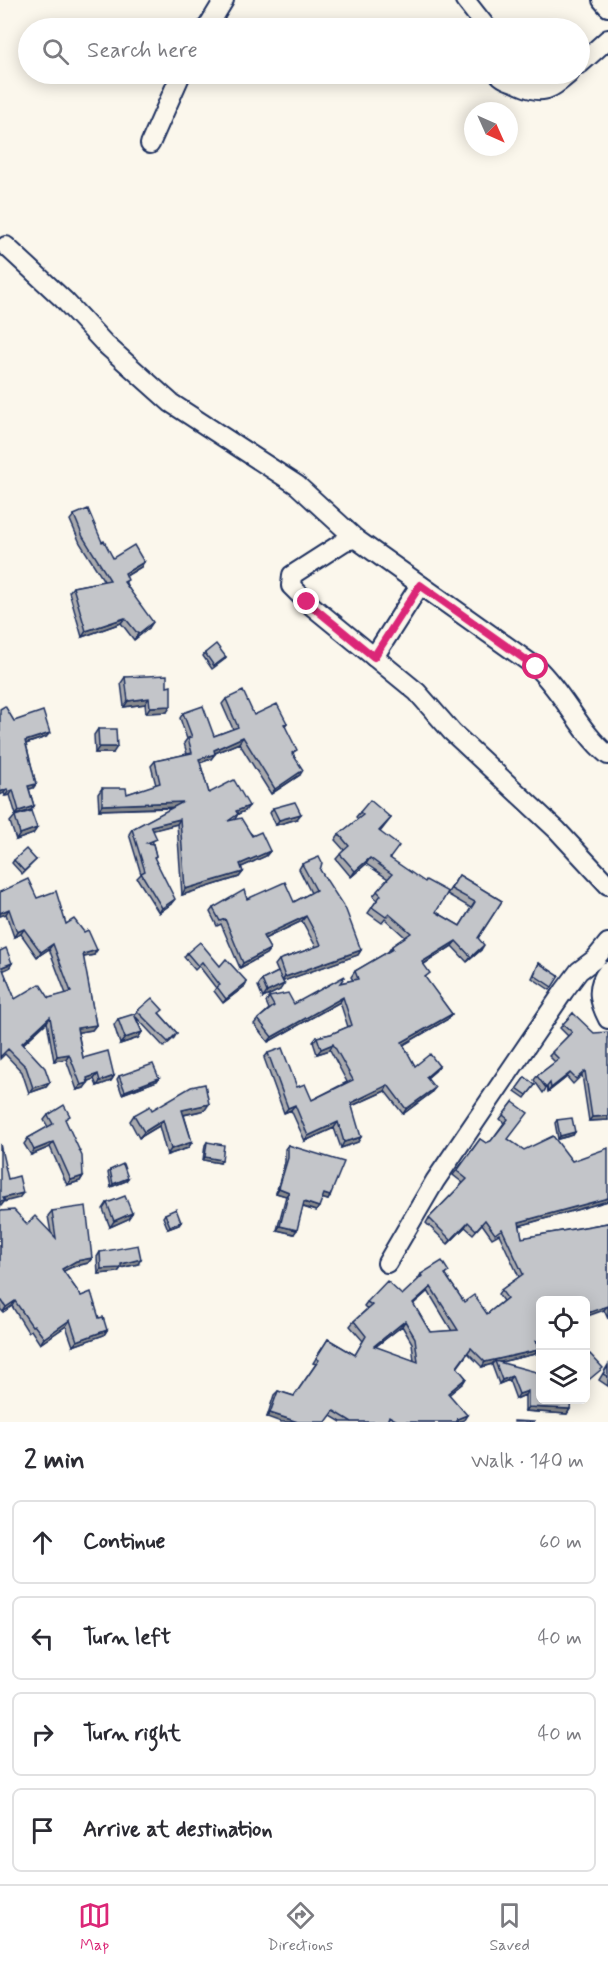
<!DOCTYPE html>
<html lang="en">
<head>
<meta charset="utf-8">
<style>
	:root { --surface:#fff; --page:#f7f7f7; --text:#2b2b33; --muted:#7c7c81; --line:#e1e1e2; --accent:#db2777 }
	body { margin:0; font-family:Mynerve,sans-serif; background:var(--page); color:var(--text) }
	.controls { position:absolute; right:18px; bottom:18px; display:grid; overflow:hidden; border-radius:9px; box-shadow:0 3px 15px #0003 }
	.controls button { width:54px; height:54px; display:grid; place-items:center; padding:0; border:0; border-bottom:2px solid var(--line); background:var(--surface); color:var(--text); font:30px sans-serif }
	.compass { position:absolute; left:464px; top:102px; width:54px; height:54px; border-radius:50%; background:var(--surface); box-shadow:0 3px 15px #0003; rotate:135deg }
	.stop { position:absolute; width:18px; height:18px; margin:-14px; border:4px solid #db2777; border-radius:50%; background:#fff }
	.stop.end { background:#db2777; border-color:#fff; box-shadow:0 2px 6px #0008 }
	.list { margin:0; padding:0; list-style:none }
	h2 { display:flex; justify-content:space-between; align-items:center; height:78px; margin:0; padding:0 24px; font-size:26px }
	h2 small { font-size:20px; font-weight:400; color:var(--muted) }
	.list li { display:grid; grid-template-columns:39px 1fr auto; gap:18px; align-items:center; box-sizing:border-box; height:84px; margin:0 12px 12px; padding:0 12px; border:2px solid var(--line); border-radius:9px }
	.list b { display:block; font-size:22px; white-space:nowrap }
	.list em { font-size:20px; font-style:normal; color:var(--muted) }
	.icon { flex:none; width:33px; height:33px; fill:none; stroke:currentColor; stroke-width:2; stroke-linecap:round; stroke-linejoin:round }
	.map { position:relative; flex:none; width:608px; height:1422px; overflow:hidden }
	.search { position:absolute; background:var(--surface); box-shadow:0 3px 15px #0003; left:18px; right:18px; top:18px; height:66px; display:flex; align-items:center; gap:15px; box-sizing:border-box; padding:0 21px; border-radius:33px; color:var(--muted); font-size:22px }
	.sheet { height:462px; background:var(--surface) }
	nav { display:flex; justify-content:space-around; align-items:center; box-sizing:border-box; height:84px; border-top:2px solid var(--line); background:var(--surface); font-size:16px; color:var(--muted) }
	nav a { display:grid; justify-items:center; gap:3px }
	nav .on { color:var(--accent) }
	.map>svg:first-child { display:block }
</style>
</head>
<body>
<div class="map">
<svg width="608" height="1422" viewBox="0 0 608 1422">
	<rect width="100%" height="100%" fill="#fbf7ec"/>
	<filter id="ink" filterUnits="userSpaceOnUse"><feTurbulence type="fractalNoise" baseFrequency=".0167" numOctaves="2"/><feDisplacementMap in="SourceGraphic" scale="12" xChannelSelector="R" yChannelSelector="G"/><feConvolveMatrix kernelMatrix="1 2 1 2 8 2 1 2 1" color-interpolation-filters="sRGB"/></filter>
	<g filter="url(#ink)">
		<g fill="none" stroke-linecap="round" stroke-linejoin="round">
			<defs>
				<g id="street">
					<path d="M465,0L487,28"/>
					<path d="M602,0L608,7"/>
					<path d="M207,28L224,0"/>
					<path d="M580,64L608,39"/>
					<path d="M499,74C504,80 509,80 516,83C542,95 548,92 569,74"/>
					<path d="M150,144L181,74"/>
					<path d="M6,246L64,300L105,344L171,403L297,485L356,539"/>
					<path d="M374,657L420,585"/>
					<path d="M608,755C579,731 564,693 536,667L356,539L345,541L292,575L291,586L307,602L417,692L452,732L557,830L608,885"/>
					<path d="M608,971C595,987 599,1002 608,1019"/>
					<path d="M387,1263L435,1181L564,991L579,971L595,959L608,943"/>
				</g>
			</defs>
			<use href="#street" stroke="#1b2f5e" stroke-width="22"/>
			<use href="#street" stroke="#fbf7ec" stroke-width="18"/>
		</g>
		<g fill="#a8a9ad" stroke="#1b2f5e" stroke-width="1.5" fill-rule="evenodd">
			<path d="M74,515L102,542L113,558L141,567L126,576V583L149,628L134,640L121,623L82,637L69,592L73,587L104,581L80,543L70,520Z"/>
			<path d="M205,653L226,657L224,660L212,669L203,656Z"/>
			<path d="M125,677L167,687V712L146,713L145,704L124,707L121,683Z"/>
			<path d="M226,699L254,715L287,723L285,726L300,775L271,794L239,743L215,753L211,759L200,763L209,793L245,811L238,814L235,819L270,851L266,856L241,867L243,872L239,877L182,895L177,824L152,830L153,844L156,856L154,858L171,904L159,913L137,878L141,874L129,834L132,829L173,808L99,810L98,794L102,788L127,794L156,785L151,766L155,761L187,754L184,743L187,739L180,718L183,713L214,736L233,729L222,704Z"/>
			<path d="M14,721L46,737L26,744L36,784L33,788L29,789L34,806L31,810L16,815L10,795L5,796L4,793Z"/>
			<path d="M98,729L113,753H95L94,735Z"/>
			<path d="M273,808L297,819L276,825L270,813Z"/>
			<path d="M360,812L391,818L380,832L390,858L436,912L460,926L471,908L447,894L459,875L502,901L478,938L481,950L467,962L452,946L424,964L426,979L452,1014L448,1019L403,1045L415,1066H439L435,1071L427,1078L431,1093L403,1114L385,1091L352,1106L358,1142L341,1148L334,1128L305,1141L291,1110L284,1113L264,1058L268,1053L297,1087L312,1100L347,1082L330,1050L317,1054L313,1042L317,1037L331,1034L348,1027L340,1002L268,1042L254,1024L258,1019L269,1009L266,1002L269,997L294,1004L340,983L353,980L351,977L355,971L388,952L392,946L405,937L385,919L382,923L368,913L377,900L373,896L388,879L366,864L351,877L336,859L344,850L335,840L339,834L358,819L356,817Z"/>
			<path d="M15,816L37,828L33,834L16,840L10,822Z"/>
			<path d="M14,860H36L22,874L12,863Z"/>
			<path d="M302,864L320,870L361,950L358,955L283,981L280,990L263,998L258,986L262,980L278,972L275,965L279,960L316,947L302,921L264,939L270,949L266,954L240,968L221,924L217,926L210,912L213,908L247,899L294,902L311,893L299,869Z"/>
			<path d="M0,892L37,898L66,924L94,955L83,957L96,1025L92,1030L78,1032L83,1058L114,1076L111,1081L97,1086L94,1079L87,1082L84,1088L77,1090L66,1059L54,1061L47,1022L23,1044L50,1082L46,1087L29,1093L22,1072L5,1054L0,1059V951L12,963L9,968L3,970L15,999L49,998L66,994L49,949L37,957L21,934L14,937L6,914L0,916Z"/>
			<path d="M187,953L220,966L247,982L245,986L223,1003L214,991L216,988L199,966L195,970L184,957Z"/>
			<path d="M539,963L552,987L550,990L532,978Z"/>
			<path d="M137,1011L160,1014L177,1033L174,1038L164,1047L136,1017L142,1032L138,1038L120,1044L114,1025L118,1019L135,1015Z"/>
			<path d="M573,1013L608,1120L589,1121L582,1075L573,1084L567,1077L548,1092L547,1087L543,1093L534,1080L537,1076L555,1062L549,1056L568,1036L560,1028Z"/>
			<path d="M119,1076L159,1078L157,1081L122,1094L117,1079Z"/>
			<path d="M525,1077L535,1085L525,1098L515,1091Z"/>
			<path d="M513,1102L508,1139L524,1150L572,1161L608,1201L519,1226L522,1238L608,1223V1319L604,1310L585,1300L537,1344L535,1354L501,1362L570,1409L567,1414L525,1411V1395L516,1399L509,1380L499,1384L492,1365V1364L482,1367L468,1353L457,1368L466,1378L463,1383L449,1394L464,1420L458,1422H341L331,1416L267,1417L274,1395L278,1391L294,1396L316,1364L313,1363L328,1339L355,1355L363,1341L350,1326L354,1321L367,1309L364,1306L367,1302L402,1295L419,1280L418,1279L421,1274L446,1276L464,1302L487,1314L503,1301L498,1294L501,1290L519,1277L499,1234L492,1238L482,1224L473,1234L465,1227L448,1244L426,1223L429,1218L463,1183L453,1175L480,1139L486,1143L491,1141L504,1123L500,1119ZM428,1291L452,1331L430,1332L413,1304ZM402,1326L412,1343L414,1361L375,1347Z"/>
			<path d="M152,1110H205L184,1115L192,1142L188,1148L167,1155L159,1126L139,1138L130,1121L134,1115Z"/>
			<path d="M48,1115L66,1122L83,1176L80,1181L67,1185L50,1147L31,1155L24,1144L28,1138L48,1127L44,1120Z"/>
			<path d="M557,1120L575,1132L573,1135L558,1139L555,1123Z"/>
			<path d="M207,1142L220,1163L203,1160L205,1145Z"/>
			<path d="M288,1145L330,1196L328,1200L322,1198L316,1211L303,1207L294,1234L277,1230L286,1196L276,1193L285,1162V1149Z"/>
			<path d="M110,1170L126,1181L111,1187L108,1173Z"/>
			<path d="M107,1203L132,1213L128,1219L110,1227L103,1209Z"/>
			<path d="M0,1211L27,1224L51,1233L48,1216L52,1211L92,1258L88,1263L72,1267L63,1271L81,1296L99,1318L107,1330L104,1335L73,1346L66,1326L40,1344L31,1330L28,1332L12,1306L3,1312L0,1309Z"/>
			<path d="M165,1214L181,1222L179,1225L168,1229L163,1217Z"/>
			<path d="M100,1252L138,1264L121,1268L118,1272L98,1274L97,1257Z"/>
			<path d="M608,1365V1386L599,1380Z"/>
		</g>
		<g fill="#888a8d" stroke="#1b2f5e" stroke-width="1.5">
			<path d="M144,562L141,567L121,579L125,573Z"/>
			<path d="M125,618L121,623L82,637L86,631Z"/>
			<path d="M153,622L149,628L134,640L138,634Z"/>
			<path d="M149,698L145,704L124,707L128,701Z"/>
			<path d="M171,706L167,712L146,713L150,707Z"/>
			<path d="M50,733L46,737L22,745L25,741Z"/>
			<path d="M243,737L239,743L210,755L214,750Z"/>
			<path d="M99,747H117L113,753H95Z"/>
			<path d="M215,754L211,759L196,764L199,759Z"/>
			<path d="M303,770L300,775L271,794L275,789Z"/>
			<path d="M36,784L33,788L25,790L28,786Z"/>
			<path d="M7,789L4,793L0,795V792Z"/>
			<path d="M13,790L10,795L5,796L8,792Z"/>
			<path d="M183,802L179,807L99,810L102,805Z"/>
			<path d="M34,806L31,810L16,815L19,811Z"/>
			<path d="M249,806L245,811L233,816L236,811Z"/>
			<path d="M301,814L297,819L276,825L279,820Z"/>
			<path d="M180,819L177,824L147,832L151,826Z"/>
			<path d="M37,828L33,834L16,840L20,834Z"/>
			<path d="M270,851L266,856L237,869L240,864Z"/>
			<path d="M370,858L366,864L351,877L355,871Z"/>
			<path d="M243,872L239,877L182,895L185,889Z"/>
			<path d="M175,899L171,904L159,913L162,908Z"/>
			<path d="M9,909L6,914L0,916V913Z"/>
			<path d="M306,916L302,921L260,941L263,936Z"/>
			<path d="M24,929L21,934L14,937L17,932Z"/>
			<path d="M456,941L452,946L419,967L422,962Z"/>
			<path d="M53,944L49,949L37,957L41,952Z"/>
			<path d="M484,945L481,950L467,962L471,957Z"/>
			<path d="M270,949L266,954L240,968L243,963Z"/>
			<path d="M97,950L94,955L79,958L83,954Z"/>
			<path d="M361,950L358,955L281,982L285,977Z"/>
			<path d="M12,963L9,968L0,972L2,967Z"/>
			<path d="M247,982L245,986L223,1003L226,999Z"/>
			<path d="M284,984L280,990L263,998L267,992Z"/>
			<path d="M343,997L340,1002L268,1042L272,1037Z"/>
			<path d="M452,1014L448,1019L398,1048L402,1042Z"/>
			<path d="M50,1017L47,1022L19,1048L22,1043Z"/>
			<path d="M96,1025L92,1030L74,1033L77,1028Z"/>
			<path d="M142,1032L138,1038L120,1044L125,1038Z"/>
			<path d="M333,1044L330,1050L317,1054L321,1049Z"/>
			<path d="M69,1054L66,1059L54,1061L57,1056Z"/>
			<path d="M439,1066L435,1071L422,1082L426,1077Z"/>
			<path d="M570,1073L567,1077L548,1092L551,1088Z"/>
			<path d="M98,1074L94,1079L83,1083L87,1078Z"/>
			<path d="M114,1076L111,1081L97,1086L100,1081Z"/>
			<path d="M159,1078L157,1081L122,1094L125,1091Z"/>
			<path d="M50,1082L46,1087L29,1093L33,1088Z"/>
			<path d="M88,1083L84,1088L77,1090L81,1085Z"/>
			<path d="M388,1085L385,1091L347,1108L351,1103Z"/>
			<path d="M435,1088L431,1093L403,1114L406,1109Z"/>
			<path d="M209,1104L205,1110L178,1116L182,1110Z"/>
			<path d="M295,1105L291,1110L284,1113L288,1108Z"/>
			<path d="M608,1116V1120L589,1121L592,1117Z"/>
			<path d="M163,1120L159,1126L139,1138L144,1132Z"/>
			<path d="M338,1122L334,1128L305,1141L308,1136Z"/>
			<path d="M575,1132L573,1135L558,1139L560,1136Z"/>
			<path d="M361,1137L358,1142L341,1148L344,1142Z"/>
			<path d="M54,1142L50,1147L31,1155L34,1150Z"/>
			<path d="M192,1142L188,1148L167,1155L171,1149Z"/>
			<path d="M205,1157L222,1160L220,1163L203,1160Z"/>
			<path d="M83,1176L80,1181L67,1185L71,1180Z"/>
			<path d="M128,1178L126,1181L111,1187L113,1184Z"/>
			<path d="M279,1188L289,1192L286,1196L276,1193Z"/>
			<path d="M23,1193L19,1198L4,1202L1,1206L0,1207V1202L3,1198Z"/>
			<path d="M324,1194L330,1196L328,1200L321,1198Z"/>
			<path d="M608,1198V1201L515,1227L519,1222Z"/>
			<path d="M304,1202L319,1207L316,1211L301,1206Z"/>
			<path d="M132,1213L128,1219L110,1227L114,1221Z"/>
			<path d="M181,1222L179,1225L168,1229L170,1226Z"/>
			<path d="M468,1222L465,1227L448,1244L451,1240Z"/>
			<path d="M280,1226L297,1230L294,1234L277,1230Z"/>
			<path d="M92,1258L88,1263L72,1267L58,1274L62,1269L76,1261Z"/>
			<path d="M141,1259L138,1264L120,1268H121L118,1272L98,1274L101,1269Z"/>
			<path d="M431,1287L428,1291L409,1308L413,1303Z"/>
			<path d="M15,1301L12,1306L3,1312L6,1307Z"/>
			<path d="M607,1306L604,1310L585,1317V1314Z"/>
			<path d="M70,1320L66,1326L40,1344L44,1338Z"/>
			<path d="M405,1321L402,1326L370,1351L374,1346Z"/>
			<path d="M107,1330L104,1335L73,1346L77,1341Z"/>
			<path d="M540,1340V1344L533,1345L536,1341Z"/>
			<path d="M538,1350L535,1354L496,1363L495,1361L492,1364L482,1367L485,1362Z"/>
			<path d="M512,1376L509,1380L499,1384L502,1380Z"/>
			<path d="M466,1378L463,1383L445,1398L448,1393Z"/>
			<path d="M528,1391L525,1395L516,1399L519,1394Z"/>
			<path d="M528,1407L570,1409L567,1414L525,1411Z"/>
			<path d="M270,1413L298,1422H281L267,1417Z"/>
			<path d="M467,1415L464,1420L458,1422H455L457,1419Z"/>
		</g>
		<g fill="#c3c5c9" stroke="#1b2f5e" stroke-width="1.5" fill-rule="evenodd">
			<path d="M88,509L102,542L104,541L113,558L134,545L144,562L125,573L128,580L124,582L153,622L138,634L125,618L86,631L73,587L110,580L83,537L74,515Z"/>
			<path d="M216,644L226,657L214,666L205,653Z"/>
			<path d="M167,675V687L171,686V706L150,707L149,698L128,701L125,677Z"/>
			<path d="M243,691L254,715L277,704L287,723L284,724L297,750L292,753L303,770L275,789L243,737L214,750L215,754L199,759L209,793L234,780L249,806L236,811L238,814L228,821L241,818L252,836L261,832L270,851L240,864L243,872L185,889L180,819L151,826L157,839L147,843L153,844L156,856L154,857L175,899L162,908L141,873L145,871L132,829L183,802L102,805V788H126L127,794L160,783L155,761L192,753L188,738L192,737L183,713L203,706L214,736L238,727L226,699Z"/>
			<path d="M5,706L14,721L43,711L50,733L25,741L36,784L28,786L34,806L19,811L13,790L8,792L7,789L0,792V709Z"/>
			<path d="M98,729H116L117,747H99Z"/>
			<path d="M370,800L391,818L379,831L399,846L390,858L425,882L426,880L448,892L436,912L460,926L475,902L451,889L459,875L502,901L478,938L484,945L471,957L456,941L422,962L430,973L425,977L452,1014L402,1042L415,1066L430,1054L439,1066L426,1077L435,1088L406,1109L388,1085L351,1103L361,1137L344,1142L338,1122L308,1136L295,1105L288,1108L268,1053L282,1048L297,1087L305,1084L312,1100L353,1080L333,1044L321,1049L317,1037L331,1034L352,1025L343,997L272,1037L258,1019L274,1006L269,997L288,993L294,1004L345,976L340,983L358,979L355,971L393,949L392,946L411,933L389,914L386,917L372,907L381,895L377,891L392,874L370,858L355,871L340,854L349,846L339,834L363,815L360,812Z"/>
			<path d="M295,802L301,814L279,820L273,808Z"/>
			<path d="M31,811L37,828L20,834L15,816Z"/>
			<path d="M26,849L36,860L24,871L14,860Z"/>
			<path d="M319,857L322,863L320,870L346,910L361,950L285,977L279,960L321,945L319,940L306,916L263,936L270,949L243,963L225,919L220,921L213,908L244,890L247,899L285,882L294,902L316,890L302,864Z"/>
			<path d="M28,879L37,898L56,891L66,924L74,919L84,932L88,930L97,950L83,954L96,1025L77,1028L83,1058L108,1051L114,1076L100,1081L98,1074L87,1078L88,1083L81,1085L69,1054L57,1056L50,1017L22,1043L45,1068L50,1082L33,1088L26,1067L8,1049L0,1057V951L6,948L12,963L2,967L15,999L40,984L49,998L71,992L53,944L41,952L24,929L17,932L9,909L0,913V892Z"/>
			<path d="M200,942L220,966L226,959L247,982L226,999L217,987L220,985L202,962L198,966L187,953Z"/>
			<path d="M539,963L559,976L552,987L534,975Z"/>
			<path d="M278,972L284,984L267,992L262,980Z"/>
			<path d="M152,998L163,1010L159,1013L177,1033L168,1042L137,1011Z"/>
			<path d="M573,1013L594,1033L608,1032V1116L592,1117L585,1071L576,1079L570,1073L551,1088L550,1083L546,1088L537,1076L559,1059L552,1052L572,1032L563,1024Z"/>
			<path d="M134,1014L142,1032L125,1038L118,1019Z"/>
			<path d="M153,1064L159,1078L125,1091L119,1076Z"/>
			<path d="M525,1077L535,1085L527,1095L517,1088Z"/>
			<path d="M205,1084L209,1104L182,1110L192,1142L171,1149L163,1120L144,1132L134,1115L150,1106L152,1110L191,1087Z"/>
			<path d="M513,1102L528,1113L508,1139L524,1150L553,1136L572,1161L608,1148V1198L519,1222L522,1238L608,1223V1307L607,1306L585,1314V1300H540V1340L536,1341L538,1350L485,1362L471,1348L457,1367L466,1378L448,1393L467,1415L457,1419V1422H399L389,1416L387,1422H352L334,1411L326,1422H298L270,1413L278,1391L294,1396L319,1360L316,1358L328,1339L355,1355L366,1336L354,1321L372,1305L367,1302L387,1281L402,1295L422,1276L421,1274L442,1261L449,1272L445,1274L464,1302L474,1295L487,1314L507,1298L501,1290L523,1274L502,1229L495,1234L485,1220L476,1230L468,1222L451,1240L429,1218L467,1179L457,1171L480,1139L486,1143L491,1141L508,1119L503,1115ZM431,1287L458,1330L430,1332L413,1303ZM405,1321L415,1338L418,1362L374,1346Z"/>
			<path d="M64,1105L70,1116L65,1119L82,1156L83,1176L71,1180L54,1142L34,1150L28,1138L53,1124L48,1115Z"/>
			<path d="M572,1118L575,1132L560,1136L557,1120Z"/>
			<path d="M207,1142L224,1145L222,1160L205,1157Z"/>
			<path d="M0,1144L8,1179L19,1176L23,1193L3,1198L5,1201L0,1202Z"/>
			<path d="M288,1145L344,1162L330,1196L324,1194L319,1207L304,1202L297,1230L280,1226L289,1192L279,1188L288,1158Z"/>
			<path d="M123,1164L128,1178L113,1184L110,1170Z"/>
			<path d="M125,1196L132,1213L114,1221L107,1203Z"/>
			<path d="M86,1206L92,1258L76,1261L62,1269L81,1296L91,1292L99,1318L103,1317L107,1330L77,1341L70,1320L44,1338L34,1325L32,1326L15,1301L6,1307L2,1301L0,1302V1211L14,1210L27,1224L35,1216L56,1238L52,1211Z"/>
			<path d="M176,1209L181,1222L170,1226L165,1214Z"/>
			<path d="M138,1245L141,1259L121,1264V1268L101,1269L100,1252Z"/>
			<path d="M590,1354L603,1368L585,1383V1357Z"/>
			<path d="M495,1361L540,1373V1400H571L570,1409L528,1407V1391L519,1394L512,1376L502,1380Z"/>
			<path d="M608,1366V1377L603,1374Z"/>
			<path d="M514,1421L535,1422H514Z"/>
		</g>
	</g>
	<g fill="none" stroke-linecap="round" stroke-linejoin="round" filter="url(#ink)">
		<path stroke="#db2777" stroke-width="8" d="M307,602L374,657L420,585L536,667"/>
	</g>
</svg>
<div class="controls">
<button><svg class="icon" aria-label="locate" viewBox="0 0 24 24"><circle cx="12" cy="12" r="6"/><path d="M12 2v4M12 18v4M2 12h4M18 12h4"/></svg></button>
<button><svg class="icon" aria-label="layers" viewBox="0 0 24 24"><path d="M12 4l9 5-9 5-9-5zM3 14l9 5 9-5"/></svg></button>
</div>
<svg class="compass" viewBox="-18 -18 36 36"><path d="M0-13l5 13h-10z" fill="#e53935"/><path d="M0 13l5-13h-10z" fill="#7c7c81"/></svg>
<div class="stop" style="left:536px;top:667px"></div>
<div class="stop end" style="left:307px;top:602px"></div>
<div class="search"><svg class="icon" aria-label="search" viewBox="0 0 24 24"><circle cx="10" cy="10" r="6"/><path d="M15 15l6 6"/></svg>Search here</div>
</div>
<section class="sheet">
<h2>2 min<small>Walk · 140 m</small></h2>
<ul class="list">
<li><svg class="icon" aria-label="ahead" viewBox="0 0 24 24"><path d="M12 20V5M6 11l6-6 6 6"/></svg><div><b>Continue</b></div><em>60 m</em></li>
<li><svg class="icon" aria-label="left" viewBox="0 0 24 24"><path d="M17 20v-9H6M10 6l-5 5 5 5"/></svg><div><b>Turn left</b></div><em>40 m</em></li>
<li><svg class="icon" aria-label="right" viewBox="0 0 24 24"><path d="M7 20v-9h11M14 6l5 5-5 5"/></svg><div><b>Turn right</b></div><em>40 m</em></li>
<li><svg class="icon" aria-label="arrive" viewBox="0 0 24 24"><path d="M6 21V4h12l-3 4 3 4H6"/></svg><div><b>Arrive at destination</b></div></li>
</ul>
</section>
<nav>
<a class="on"><svg class="icon" aria-label="map" viewBox="0 0 24 24"><path d="M3 6l6-2 6 2 6-2v14l-6 2-6-2-6 2zM9 4v14M15 6v14"/></svg>Map</a>
<a><svg class="icon" aria-label="directions" viewBox="0 0 24 24"><path d="M12 3l9 9-9 9-9-9zM9 14v-3h6M13 9l2 2-2 2"/></svg>Directions</a>
<a><svg class="icon" aria-label="saved" viewBox="0 0 24 24"><path d="M7 4h10v16l-5-4-5 4z"/></svg>Saved</a>
</nav>
</body>
</html>
